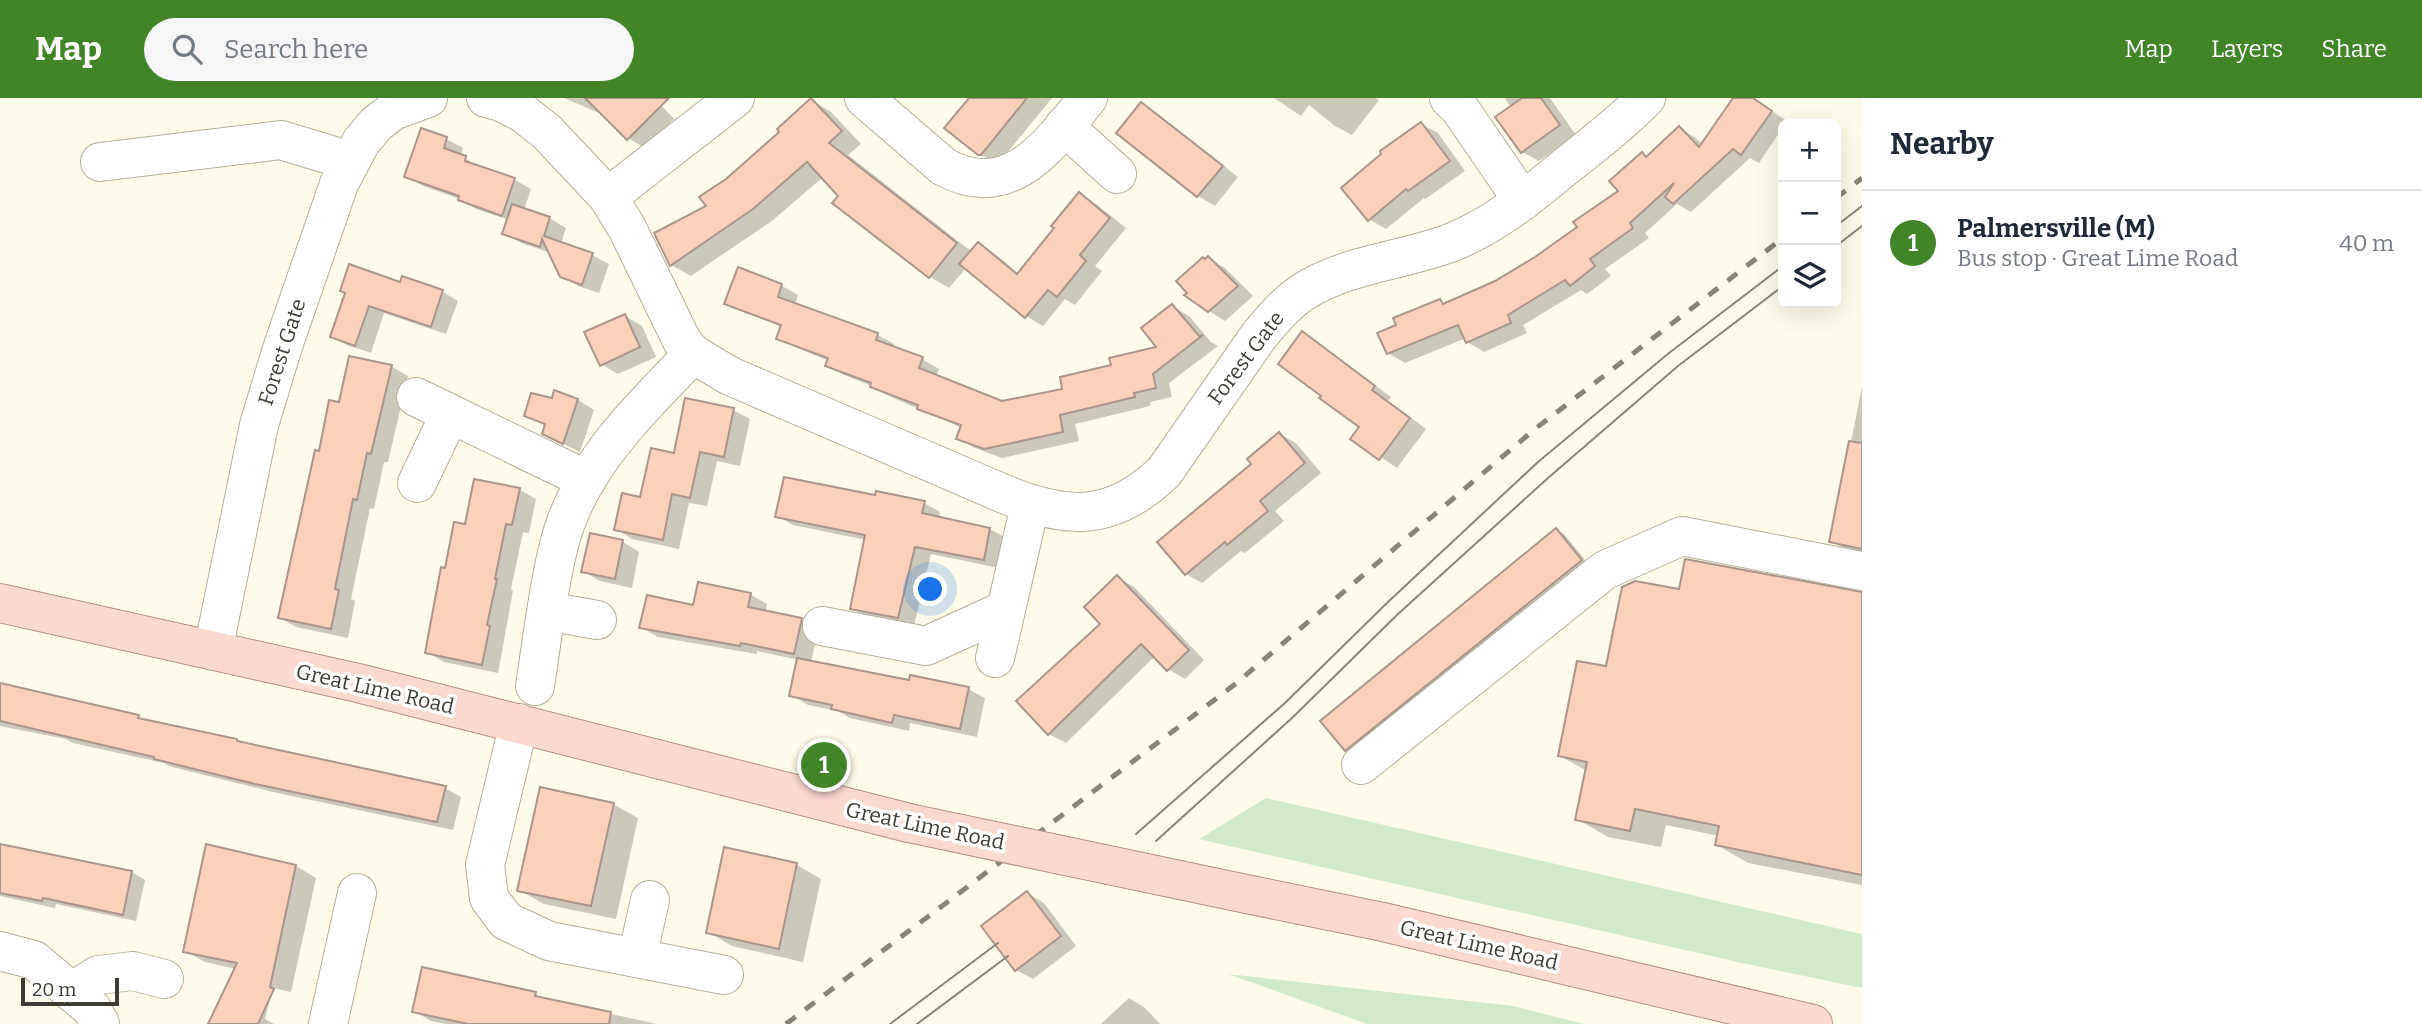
<!DOCTYPE html>
<html lang="en">
<head>
<meta charset="utf-8">
<style>
	:root { --surface:#fff; --page:#f6f6f7; --text:#1f2937; --muted:#747a83; --line:#e0e1e3; --accent:#428528 }
	body { margin:0; font-family:Bitter,serif; background:var(--page); color:var(--text) }
	.controls { position:absolute; right:21px; top:21px; display:grid; overflow:hidden; border-radius:10px; box-shadow:0 7px 28px #0002 }
	.controls button { width:63px; height:63px; display:grid; place-items:center; padding:0; border:0; border-bottom:2px solid var(--line); background:var(--surface); color:var(--text); font:35px sans-serif }
	.scale { position:absolute; left:21px; bottom:18px; width:98px; box-sizing:border-box; padding-left:7px; border:4px solid #3d3b32; border-top:0; font-size:19px; line-height:24px; white-space:nowrap; color:#3d3b32; -webkit-text-stroke:5px #fff; paint-order:stroke }
	.you { position:absolute; left:931px; top:492px; width:24px; height:24px; margin:-18px; border:5px solid #fff; border-radius:50%; background:#1a73e8; box-shadow:0 0 0 10px #1a73e833 }
	.badge { display:grid; place-items:center; width:46px; height:46px; border-radius:50%; background:var(--accent); color:#fff; font-size:23px; font-weight:700 }
	.pin { position:absolute; translate:-50% -50%; border:4px solid #fff; box-shadow:0 2px 7px #0006 }
	.list { margin:0; padding:0; list-style:none }
	h2 { display:flex; justify-content:space-between; align-items:center; height:91px; margin:0; padding:0 28px; font-size:30px }
	h2 small { font-size:23px; font-weight:400; color:var(--muted) }
	.list li { display:grid; grid-template-columns:46px 1fr auto; gap:21px; align-items:center; box-sizing:border-box; height:105px; padding:0 28px; border-top:2px solid var(--line) }
	.list b { display:block; font-size:26px; white-space:nowrap }
	.list p { margin:0; font-size:23px; white-space:nowrap; color:var(--muted) }
	.list em { font-size:23px; font-style:normal; color:var(--muted) }
	.icon { flex:none; width:38px; height:38px; fill:none; stroke:currentColor; stroke-width:2; stroke-linecap:round; stroke-linejoin:round }
	.map { position:relative; flex:none; width:1862px; height:926px; overflow:hidden }
	header { display:flex; align-items:center; gap:42px; box-sizing:border-box; height:98px; padding:0 35px; background:var(--accent); color:#fff }
	header strong { font-size:33px }
	nav { display:flex; gap:38px; margin-inline-start:auto; font-size:24px }
	.search { width:490px; height:63px; background:var(--page); display:flex; align-items:center; gap:18px; box-sizing:border-box; padding:0 24px; border-radius:38px; color:var(--muted); font-size:26px }
	main { display:flex }
	aside { flex:1; background:var(--surface) }
	.map>svg:first-child { display:block }
</style>
</head>
<body>
<header>
<strong>Map</strong>
<div class="search"><svg class="icon" aria-label="search" viewBox="0 0 24 24"><circle cx="10" cy="10" r="6"/><path d="M15 15l6 6"/></svg>Search here</div>
<nav><a>Map</a><a>Layers</a><a>Share</a></nav>
</header>
<main>
<div class="map">
<svg width="1862" height="926" viewBox="0 0 1862 926">
	<rect width="100%" height="100%" fill="#fffbe9"/>
	<g fill="#d1ebc9">
		<path d="M1266,700L1862,836V890L1742,865L1199,741Z"/>
		<path d="M1228,876L1513,908L1584,926H1367Z"/>
	</g>
	<g fill="#0003">
		<path d="M564,0H668L661,7L674,21L645,50L628,40L606,18Z"/>
		<path d="M971,0H1052L998,66L979,56Z"/>
		<path d="M1274,0H1376L1379,2L1352,37L1335,28L1309,7L1301,18Z"/>
		<path d="M1505,0H1550L1576,37L1539,63L1522,54L1511,10Z"/>
		<path d="M1735,0H1752L1787,23L1759,65L1750,60L1691,114L1677,106L1645,135L1649,140L1605,171L1611,178L1587,196L1581,192L1523,227L1527,235L1484,254L1467,244L1466,240L1405,265L1388,255L1398,228L1440,203L1446,207L1496,185L1536,161L1579,129L1620,93L1642,57L1648,60L1679,30L1696,40L1703,47Z"/>
		<path d="M811,2L831,14L861,46L848,57L972,154L978,146L995,156L1019,176L1079,97L1096,106L1126,130L1095,168L1102,173L1075,207L1065,201L1043,228L1026,218L966,170L949,190L930,179L840,98L823,79L773,122L691,178L671,167L727,82L782,34Z"/>
		<path d="M1141,7L1158,16L1238,79L1215,108L1198,98L1119,34Z"/>
		<path d="M1421,26L1438,35L1465,73L1425,101L1424,100L1386,131L1369,121Z"/>
		<path d="M446,41L463,50L461,58L482,71L515,82L531,91L524,112L549,120L566,130L561,145L592,157L609,166L599,195L578,188L561,178L551,155L521,145L504,135L509,122L476,111L460,101L423,88L406,78Z"/>
		<path d="M1208,161L1225,170L1253,198L1225,223L1209,213L1206,162Z"/>
		<path d="M739,172L782,188L798,197L795,207L878,237L894,246L893,250L922,261L939,271L936,279L1001,305L1065,292L1113,268L1159,250L1172,208L1189,218L1211,244L1218,248L1169,285L1172,299L1150,304V308L1075,326L1079,343L1002,360L975,350L958,340L962,330L889,298L872,288L844,277L827,267L829,263L795,249L778,240L782,229L743,214L726,205Z"/>
		<path d="M403,180L443,194L458,203L446,236L384,215L371,255L347,247L332,238L347,195L401,186Z"/>
		<path d="M625,218L642,228L656,259L618,276L601,266Z"/>
		<path d="M1302,235L1319,245L1391,299L1388,303L1426,331L1397,370L1353,340L1361,329L1324,298Z"/>
		<path d="M391,268L408,278L388,364H384L374,411L370,410L351,501L355,503L348,540L296,529L280,520L320,355L341,307Z"/>
		<path d="M1862,289V461L1831,443Z"/>
		<path d="M555,295L578,302L594,312L580,354L561,345L546,328L526,317L553,302Z"/>
		<path d="M733,312L750,321L740,368L717,363L707,408L689,405L679,451L632,441L616,431L642,401Z"/>
		<path d="M1279,336L1296,345L1321,375L1275,413L1284,423L1245,455L1241,453L1202,485L1186,476L1253,366Z"/>
		<path d="M475,383L520,392L536,401L529,435L523,434L511,491L513,493L498,575L444,564L427,554L446,472L466,428Z"/>
		<path d="M924,405L940,414L939,420L990,431L1006,440L999,470L931,456L914,528L868,519L852,510L866,442L793,427L777,418Z"/>
		<path d="M1556,432L1564,436L1589,467L1354,656L1346,652Z"/>
		<path d="M591,437L623,444L639,454L632,490L600,483L583,473Z"/>
		<path d="M1117,479L1134,489L1204,562L1185,581L1168,571L1155,558L1066,645L1049,636L1103,526Z"/>
		<path d="M1681,493L1862,496V787L1748,765L1717,747L1719,738L1666,727L1661,749L1608,739L1577,721L1587,673L1560,658L1607,570Z"/>
		<path d="M751,497L767,506L765,515L801,522L818,532L811,564L910,584L968,591L985,600L977,639L910,625L909,633L850,620L838,613L808,607L791,597L799,562L757,553V556L658,539L641,529L694,509Z"/>
		<path d="M0,586L138,619L145,623L445,690L461,699L453,732L273,694L172,669L164,665L73,645L66,641L0,628Z"/>
		<path d="M613,706L638,720L616,821L544,806L519,792Z"/>
		<path d="M0,747L132,774L145,782L136,823L56,806L55,810L0,798Z"/>
		<path d="M208,748L296,768L316,780L291,894L273,890L265,921L274,926H210L236,871L205,864L185,853Z"/>
		<path d="M797,767L821,781L803,864L732,848L708,834Z"/>
		<path d="M1027,795L1044,805L1076,848L1033,881L1016,872Z"/>
		<path d="M535,896L547,902L657,926H446L431,923L414,913Z"/>
		<path d="M1129,900L1144,909L1160,926H1101Z"/>
	</g>
	<g fill="#fcd1bb" stroke="#aa958a" stroke-width="2">
		<path d="M585,0H669L627,42Z"/>
		<path d="M811,0L842,33L829,45L957,145L929,180L832,105L838,98L807,64L753,111L670,168L654,135L706,108L699,99L726,81L779,34L777,31Z"/>
		<path d="M969,0H1027L981,57H978L944,30Z"/>
		<path d="M1522,0H1541L1560,27L1521,55L1495,19Z"/>
		<path d="M1733,0H1753L1772,13L1741,57L1733,51L1673,106L1665,99L1674,85L1630,125L1633,130L1590,161L1595,168L1570,188L1565,182L1508,217L1511,225L1466,245L1458,227L1387,256L1377,235L1396,227L1393,220L1440,201L1443,206L1495,183L1535,159L1577,129L1573,124L1618,93L1609,83L1642,54L1646,59L1679,28L1699,49Z"/>
		<path d="M1141,4L1223,68L1197,99L1116,35Z"/>
		<path d="M1421,24L1450,63L1408,93L1406,91L1368,123L1341,90L1381,56L1380,53Z"/>
		<path d="M421,30L447,39L444,50L466,58L465,63L515,80L502,118L458,102L459,98L404,79Z"/>
		<path d="M1079,94L1110,120L1080,157L1086,163L1057,199L1048,192L1025,220L959,166L978,144L1017,176L1054,130L1051,128Z"/>
		<path d="M512,106L550,119L544,138L593,155L582,187L560,179L542,141L540,149L502,136Z"/>
		<path d="M1208,158L1238,188L1208,214L1184,197L1187,195L1176,183L1203,159L1205,161Z"/>
		<path d="M349,166L400,184L402,178L443,192L431,229L369,208L355,248L330,239L345,195L340,193Z"/>
		<path d="M738,169L782,186L778,199L878,235L876,242L923,259L919,270L1002,303L1062,291L1060,279L1111,267L1109,260L1156,249L1141,230L1172,206L1199,238L1203,237L1153,276L1156,290L1134,295L1135,299L1060,317L1063,334L984,351L956,341L961,327L917,311L918,307L870,289L871,285L825,268L828,260L776,241L781,227L724,206Z"/>
		<path d="M625,216L640,249L600,268L584,234Z"/>
		<path d="M1302,233L1375,288L1372,292L1410,320L1379,362L1350,341L1359,329L1319,300L1321,298L1278,266Z"/>
		<path d="M349,258L392,267L371,356L367,355L357,402L353,401L335,491L339,492L331,531L278,520L315,352L319,353L329,302L339,304Z"/>
		<path d="M554,292L578,301L563,346L542,336L545,326L524,318L531,295L552,300Z"/>
		<path d="M685,300L734,310L724,359L700,354L690,400L672,396L663,442L614,432L622,395L640,399L651,350L674,355Z"/>
		<path d="M1279,334L1305,365L1260,403L1268,413L1227,447L1225,444L1185,477L1157,444L1251,366L1247,361Z"/>
		<path d="M1849,343L1862,345V451L1829,444Z"/>
		<path d="M784,379L875,397L876,393L925,403L922,415L990,430L984,462L915,449L898,520L850,511L865,437L775,419Z"/>
		<path d="M474,381L520,390L512,427L506,426L495,481H497L487,527L490,528L482,567L425,555L441,469L445,470L454,424L465,426Z"/>
		<path d="M1556,430L1582,462L1345,653L1320,623Z"/>
		<path d="M590,435L623,442L615,481L581,474Z"/>
		<path d="M1685,461L1862,494V777L1715,747L1719,728L1635,711L1630,733L1575,722L1587,664L1558,658L1577,563L1606,568L1622,489L1635,483L1679,491Z"/>
		<path d="M1117,477L1189,552L1167,573L1141,546L1048,637L1016,603L1100,526L1084,509Z"/>
		<path d="M698,484L751,495L748,509L802,520L794,556L741,545L740,548L639,530L647,497L693,507Z"/>
		<path d="M797,560L909,582L910,577L969,589L960,631L894,617L892,625L831,611L832,607L789,598Z"/>
		<path d="M0,585L139,617L138,620L237,641V643L446,688L437,724L255,686L154,661V659L0,623Z"/>
		<path d="M540,689L614,705L591,808L517,793Z"/>
		<path d="M0,746L132,773L123,817L43,800L42,803L0,795Z"/>
		<path d="M206,746L296,767L270,889L274,891L258,926H208L237,865L183,854Z"/>
		<path d="M724,749L797,765L779,851L706,835Z"/>
		<path d="M1027,793L1061,838L1015,873L981,828Z"/>
		<path d="M422,869L536,894L535,898L611,914L609,926H468L412,914Z"/>
	</g>
	<g fill="none" stroke-linecap="round" stroke-linejoin="round">
		<defs>
			<g id="minor">
				<path d="M486,0L501,4L523,15L547,34L608,99L627,130L683,245L693,256L730,278L1004,396C1067,422 1112,424 1164,374L1258,239C1272,222 1285,206 1303,194C1348,165 1406,163 1455,143C1496,126 1531,97 1565,69C1593,47 1621,25 1646,0"/>
				<path d="M864,0L944,69C1011,105 1050,46 1088,0"/>
				<path d="M1449,0L1460,11L1523,103"/>
				<path d="M1064,28L1117,76"/>
				<path d="M100,64L281,42L350,63"/>
				<path d="M608,99L735,0"/>
				<path d="M416,299L587,382"/>
				<path d="M417,385L450,316"/>
				<path d="M547,513L597,522"/>
				<path d="M822,528L926,548L1005,512"/>
				<path d="M213,553L259,327L283,248L339,86L361,44L376,26L393,13L428,0"/>
				<path d="M995,560L1030,407"/>
				<path d="M535,588C542,543 547,496 558,451C576,371 639,313 693,256"/>
				<path d="M519,625L485,767L489,800L506,823L549,843L724,877"/>
				<path d="M1361,667L1605,472L1682,438L1862,473"/>
				<path d="M0,853L34,862L92,911L100,926"/>
				<path d="M637,860L650,802"/>
				<path d="M72,894L98,877L133,873L164,881"/>
				<path d="M328,926L357,795"/>
			</g>
			<g id="major">
				<path d="M0,505L358,585L909,725"/>
				<path d="M1232,793L1383,824L1813,926"/>
			</g>
		</defs>
		<use href="#minor" stroke="#b4b09b" stroke-width="40"/>
		<use href="#major" stroke="#b69182" stroke-width="40"/>
		<use href="#minor" stroke="#fff" stroke-width="38"/>
		<use href="#major" stroke="#fad9ce" stroke-width="38"/>
		<g stroke="#878578" stroke-width="2">
			<path d="M1836,128L1862,108"/>
			<path d="M1836,148L1862,128"/>
			<path d="M1136,736L1285,605L1389,503L1538,364L1669,255L1783,168"/>
			<path d="M1156,743L1292,620L1398,516L1548,380L1678,268L1783,188"/>
			<path d="M890,926L998,845"/>
			<path d="M917,926L1008,858"/>
		</g>
		<g stroke="#878578" stroke-width="5" stroke-dasharray="12 12" stroke-linecap="butt">
			<path d="M1836,100L1862,80"/>
			<path d="M786,926L1234,587L1535,331L1783,140"/>
		</g>
		<defs>
			<path id="major-bridge" d="M909,725L1232,793"/>
		</defs>
		<use href="#major-bridge" stroke="#b69182" stroke-width="40" stroke-linecap="butt"/>
		<use href="#major-bridge" stroke="#fad9ce" stroke-width="38"/>
	</g>
	<g text-anchor="middle" stroke-width="7" stroke-linejoin="round" paint-order="stroke">
		<g font-size="21" fill="#3d3b32" stroke="#fff">
			<text transform="translate(282 254) rotate(-72)" y="7">Forest Gate</text>
			<text transform="translate(1246 260) rotate(-53)" y="7">Forest Gate</text>
			<text transform="translate(375 591) rotate(13)" y="7">Great Lime Road</text>
			<text transform="translate(925 728) rotate(12)" y="7">Great Lime Road</text>
			<text transform="translate(1479 847) rotate(13)" y="7">Great Lime Road</text>
		</g>
	</g>
</svg>
<div class="controls">
<button>+</button>
<button>−</button>
<button><svg class="icon" aria-label="layers" viewBox="0 0 24 24"><path d="M12 4l9 5-9 5-9-5zM3 14l9 5 9-5"/></svg></button>
</div>
<div class="scale">20 m</div>
<div class="you"></div>
<div class="pin badge" style="left:824px;top:667px">1</div>
</div>
<aside>
<h2>Nearby<small></small></h2>
<ul class="list">
<li><span class="badge">1</span><div><b>Palmersville (M)</b><p>Bus stop · Great Lime Road</p></div><em>40 m</em></li>
</ul>
</aside>
</main>
</body>
</html>
